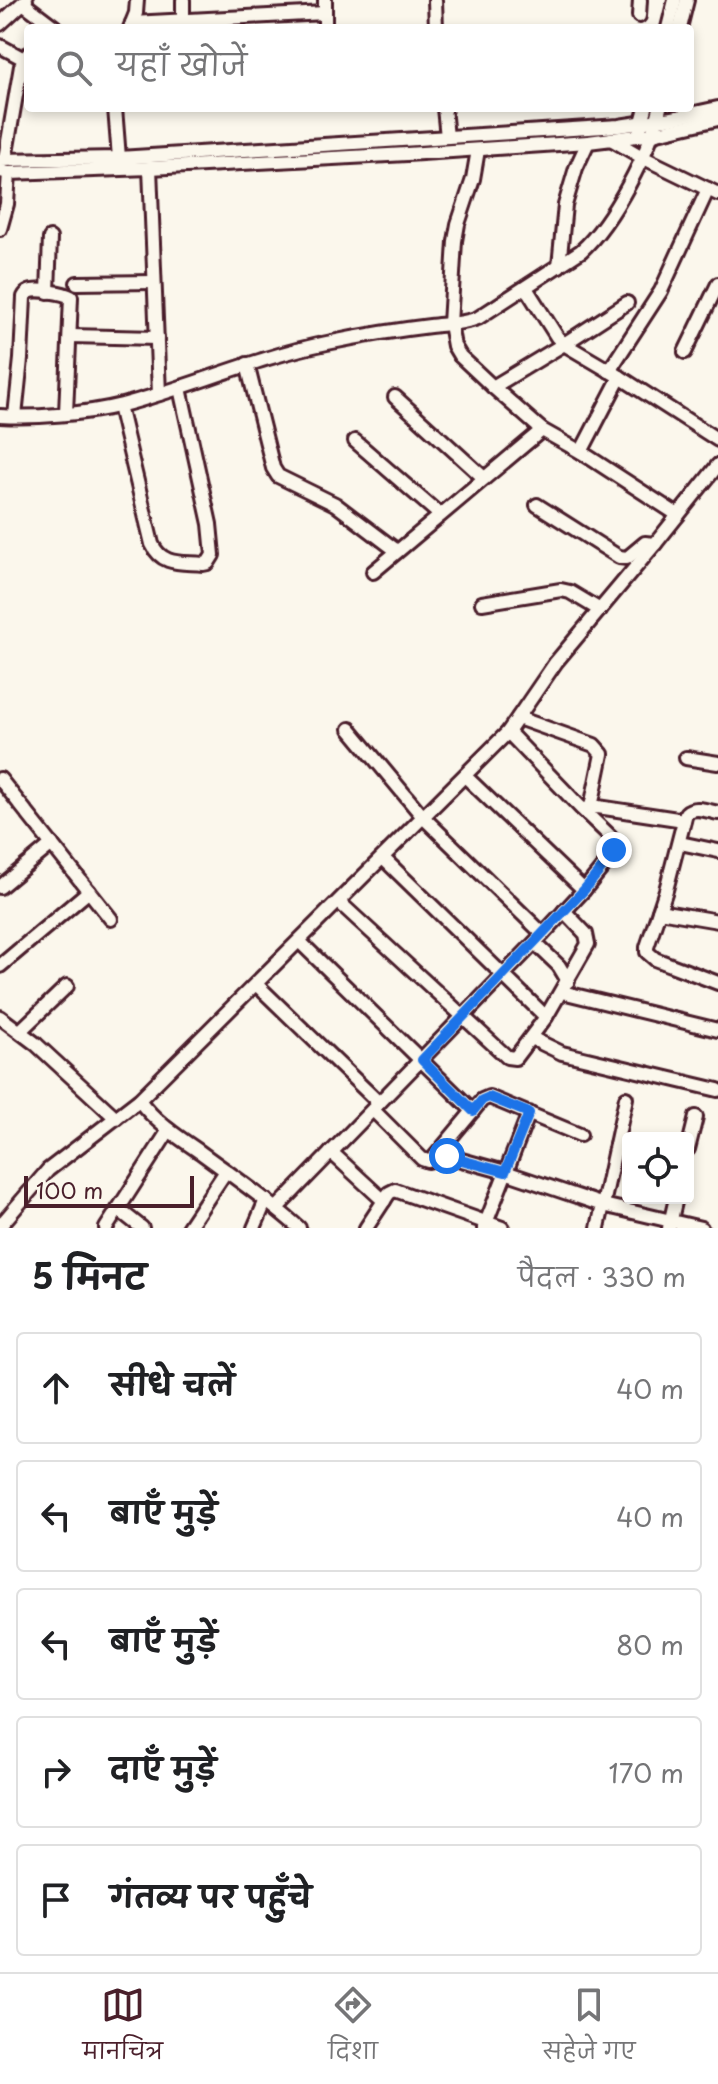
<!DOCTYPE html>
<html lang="hi">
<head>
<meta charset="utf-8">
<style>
	:root { --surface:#fff; --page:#f2f2f2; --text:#202124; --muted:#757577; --line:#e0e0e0; --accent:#4a1f2b }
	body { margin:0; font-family:"Playpen Sans","Playpen Sans Deva",sans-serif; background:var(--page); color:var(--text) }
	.controls { position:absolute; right:24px; bottom:24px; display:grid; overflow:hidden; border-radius:8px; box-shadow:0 4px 12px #0003 }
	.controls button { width:72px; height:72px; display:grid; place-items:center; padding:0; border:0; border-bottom:2px solid var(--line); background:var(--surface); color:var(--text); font:40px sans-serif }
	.scale { position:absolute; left:24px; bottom:20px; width:170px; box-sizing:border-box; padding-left:8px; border:4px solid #4a1f2b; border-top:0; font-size:22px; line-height:28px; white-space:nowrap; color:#4a1f2b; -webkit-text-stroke:6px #fbf7ec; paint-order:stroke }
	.stop { position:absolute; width:24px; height:24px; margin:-18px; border:6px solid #1a73e8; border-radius:50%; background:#fff }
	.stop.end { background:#1a73e8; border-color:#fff; box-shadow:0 2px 8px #0008 }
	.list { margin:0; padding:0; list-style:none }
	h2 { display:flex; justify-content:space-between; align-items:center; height:104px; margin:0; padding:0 32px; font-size:34px }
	h2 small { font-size:26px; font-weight:400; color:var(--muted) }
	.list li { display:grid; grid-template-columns:52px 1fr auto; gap:24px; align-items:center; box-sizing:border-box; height:112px; margin:0 16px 16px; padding:0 16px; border:2px solid var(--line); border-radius:8px }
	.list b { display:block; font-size:30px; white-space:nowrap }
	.list em { font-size:26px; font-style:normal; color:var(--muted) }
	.icon { flex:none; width:44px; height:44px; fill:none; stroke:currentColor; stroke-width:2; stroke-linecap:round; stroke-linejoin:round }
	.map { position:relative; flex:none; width:718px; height:1228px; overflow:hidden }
	.search { position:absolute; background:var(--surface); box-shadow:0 4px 12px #0003; left:24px; right:24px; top:24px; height:88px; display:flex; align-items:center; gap:20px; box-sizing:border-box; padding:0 28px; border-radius:8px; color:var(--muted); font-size:30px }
	.sheet { height:744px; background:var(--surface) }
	nav { display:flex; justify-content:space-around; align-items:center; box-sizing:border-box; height:112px; border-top:2px solid var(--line); background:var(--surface); font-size:22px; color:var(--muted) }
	nav a { display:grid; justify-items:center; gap:4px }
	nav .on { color:var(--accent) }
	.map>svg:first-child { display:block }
</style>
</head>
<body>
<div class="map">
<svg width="718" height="1228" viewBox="0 0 718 1228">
	<rect width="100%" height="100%" fill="#fbf7ec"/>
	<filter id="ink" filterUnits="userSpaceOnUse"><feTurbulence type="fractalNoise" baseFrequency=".0125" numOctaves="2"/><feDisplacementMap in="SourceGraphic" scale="16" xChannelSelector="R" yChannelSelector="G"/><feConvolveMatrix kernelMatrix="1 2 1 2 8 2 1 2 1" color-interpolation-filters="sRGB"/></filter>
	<g filter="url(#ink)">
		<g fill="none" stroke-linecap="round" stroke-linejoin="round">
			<defs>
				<g id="minor">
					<path d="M183,0V20"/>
					<path d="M325,0V28"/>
					<path d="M435,0L436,28"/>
					<path d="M23,3L56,28"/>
					<path d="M639,16L640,0"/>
					<path d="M132,23L325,13"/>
					<path d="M0,24L26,0"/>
					<path d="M130,28L136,13L137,0"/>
					<path d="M668,28L675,0"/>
					<path d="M680,28L687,0"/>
					<path d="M0,46L24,59"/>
					<path d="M115,108L119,158"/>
					<path d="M444,108L447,137"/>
					<path d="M640,129L646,108"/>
					<path d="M611,139L642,157L718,194"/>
					<path d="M478,150L473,179L458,224L455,241L450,324L454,346L460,356L493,387L542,430L581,452L678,515"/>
					<path d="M5,159L21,66L28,54"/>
					<path d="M0,160L119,158L619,126L672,118L718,108"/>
					<path d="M150,168L159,394"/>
					<path d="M0,171L9,173L150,168L407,154L588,142L653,134L718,119"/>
					<path d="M0,229L7,204L9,173"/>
					<path d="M559,266L565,205L576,168L588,142"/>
					<path d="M77,283L154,282"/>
					<path d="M526,288L557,337L564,344L620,377L718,440"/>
					<path d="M48,292L50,238"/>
					<path d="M70,336L157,338"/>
					<path d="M685,352L718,284"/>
					<path d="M247,364L273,468L278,476L335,504L397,551"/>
					<path d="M609,371L661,291L708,189"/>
					<path d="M493,387L564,344L627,303"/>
					<path d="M395,397L484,478"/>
					<path d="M119,406L152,544C162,566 181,562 203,564L208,563L213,555L210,524L180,388"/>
					<path d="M0,416C36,418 86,414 122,405C191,387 257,357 327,343C361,336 396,330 430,326C447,324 463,324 478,318L581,251C613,222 650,151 660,108"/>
					<path d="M15,416L21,359L24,297C25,295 26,293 29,292C36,288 64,293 71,297L66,413"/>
					<path d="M355,441L440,515"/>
					<path d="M581,452L620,377"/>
					<path d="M537,505L619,557L627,558L645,543L655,544"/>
					<path d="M373,572L542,430"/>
					<path d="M482,603L561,590L570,592L600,610"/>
					<path d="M518,718L594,745L602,754L591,807"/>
					<path d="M350,729L424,818L543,934"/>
					<path d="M686,758L718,763"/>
					<path d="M465,776L584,890"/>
					<path d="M0,779L111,919"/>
					<path d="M584,809L598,807L684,820"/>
					<path d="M718,813C708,811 694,805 686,813L666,890L647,947V952L655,959L718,983"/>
					<path d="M680,843L718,851"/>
					<path d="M383,858L546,1017"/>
					<path d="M0,887L52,844"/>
					<path d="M339,902L507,1057L515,1058L546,1017L588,944L586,934L564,911"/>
					<path d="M659,911L718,921"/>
					<path d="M299,941L473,1111"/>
					<path d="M535,943L559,966L568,981"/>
					<path d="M0,966L89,891"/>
					<path d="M256,984L379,1103"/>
					<path d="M562,992L718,1030"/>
					<path d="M0,1017L36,1044L116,1118"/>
					<path d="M20,1031L67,986"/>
					<path d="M531,1038L562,1053L718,1090"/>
					<path d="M139,1100C155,1122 178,1137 200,1152C234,1177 268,1200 299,1228"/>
					<path d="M373,1110L422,1159L428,1161L432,1160L482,1100L489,1097L580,1135"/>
					<path d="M688,1149L696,1117"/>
					<path d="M331,1152L384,1201"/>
					<path d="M447,1156L505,1172L603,1205L701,1228"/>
					<path d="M277,1208L543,934L584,890L611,857L614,850L613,843L610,836L582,809L508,732"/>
					<path d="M118,1209L142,1228"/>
					<path d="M0,1226L48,1170L139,1100L508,732L556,662L655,544L718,465"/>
					<path d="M106,1228L169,1130"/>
					<path d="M188,1228L226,1171"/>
					<path d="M254,1228L266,1200"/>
					<path d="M366,1228L389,1193L395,1190L502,1228"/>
					<path d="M484,1228L529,1113"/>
					<path d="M598,1228L626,1098"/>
					<path d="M669,1228L676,1198"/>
				</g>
			</defs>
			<use href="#minor" stroke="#4a1f2b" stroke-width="18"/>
			<use href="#minor" stroke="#fbf7ec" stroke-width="12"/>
		</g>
	</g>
	<g fill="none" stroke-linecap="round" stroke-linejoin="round" filter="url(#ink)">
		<path stroke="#1a73e8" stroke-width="10" d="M447,1156L505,1172L529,1113L489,1097L482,1100L473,1111L422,1060L584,890L611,857L614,850"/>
	</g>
</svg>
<div class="controls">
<button><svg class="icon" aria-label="locate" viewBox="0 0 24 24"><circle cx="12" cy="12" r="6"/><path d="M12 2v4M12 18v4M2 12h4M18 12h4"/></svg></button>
</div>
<div class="scale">100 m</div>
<div class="stop" style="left:447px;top:1156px"></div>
<div class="stop end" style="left:614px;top:850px"></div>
<div class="search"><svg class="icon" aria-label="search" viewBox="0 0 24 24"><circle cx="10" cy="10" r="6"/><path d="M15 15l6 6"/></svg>यहाँ खोजें</div>
</div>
<section class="sheet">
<h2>5 मिनट<small>पैदल · 330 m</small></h2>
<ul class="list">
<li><svg class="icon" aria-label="ahead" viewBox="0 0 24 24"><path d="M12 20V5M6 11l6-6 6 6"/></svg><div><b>सीधे चलें</b></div><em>40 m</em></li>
<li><svg class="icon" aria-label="left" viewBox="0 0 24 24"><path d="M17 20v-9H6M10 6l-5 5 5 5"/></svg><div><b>बाएँ मुड़ें</b></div><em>40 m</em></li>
<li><svg class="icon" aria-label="left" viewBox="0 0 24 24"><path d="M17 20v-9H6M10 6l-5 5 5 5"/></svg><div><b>बाएँ मुड़ें</b></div><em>80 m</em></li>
<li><svg class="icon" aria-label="right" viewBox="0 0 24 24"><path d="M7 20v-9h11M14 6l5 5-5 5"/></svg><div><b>दाएँ मुड़ें</b></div><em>170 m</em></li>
<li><svg class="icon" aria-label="arrive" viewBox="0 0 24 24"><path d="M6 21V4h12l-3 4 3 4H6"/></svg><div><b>गंतव्य पर पहुँचे</b></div></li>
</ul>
</section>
<nav>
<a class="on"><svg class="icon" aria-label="map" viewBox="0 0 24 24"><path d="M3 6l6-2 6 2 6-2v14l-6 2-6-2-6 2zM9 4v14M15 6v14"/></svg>मानचित्र</a>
<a><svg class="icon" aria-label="directions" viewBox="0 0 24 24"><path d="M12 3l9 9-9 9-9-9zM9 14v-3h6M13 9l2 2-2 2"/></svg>दिशा</a>
<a><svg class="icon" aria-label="saved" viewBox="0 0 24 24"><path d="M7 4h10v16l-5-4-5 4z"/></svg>सहेजे गए</a>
</nav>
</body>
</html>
